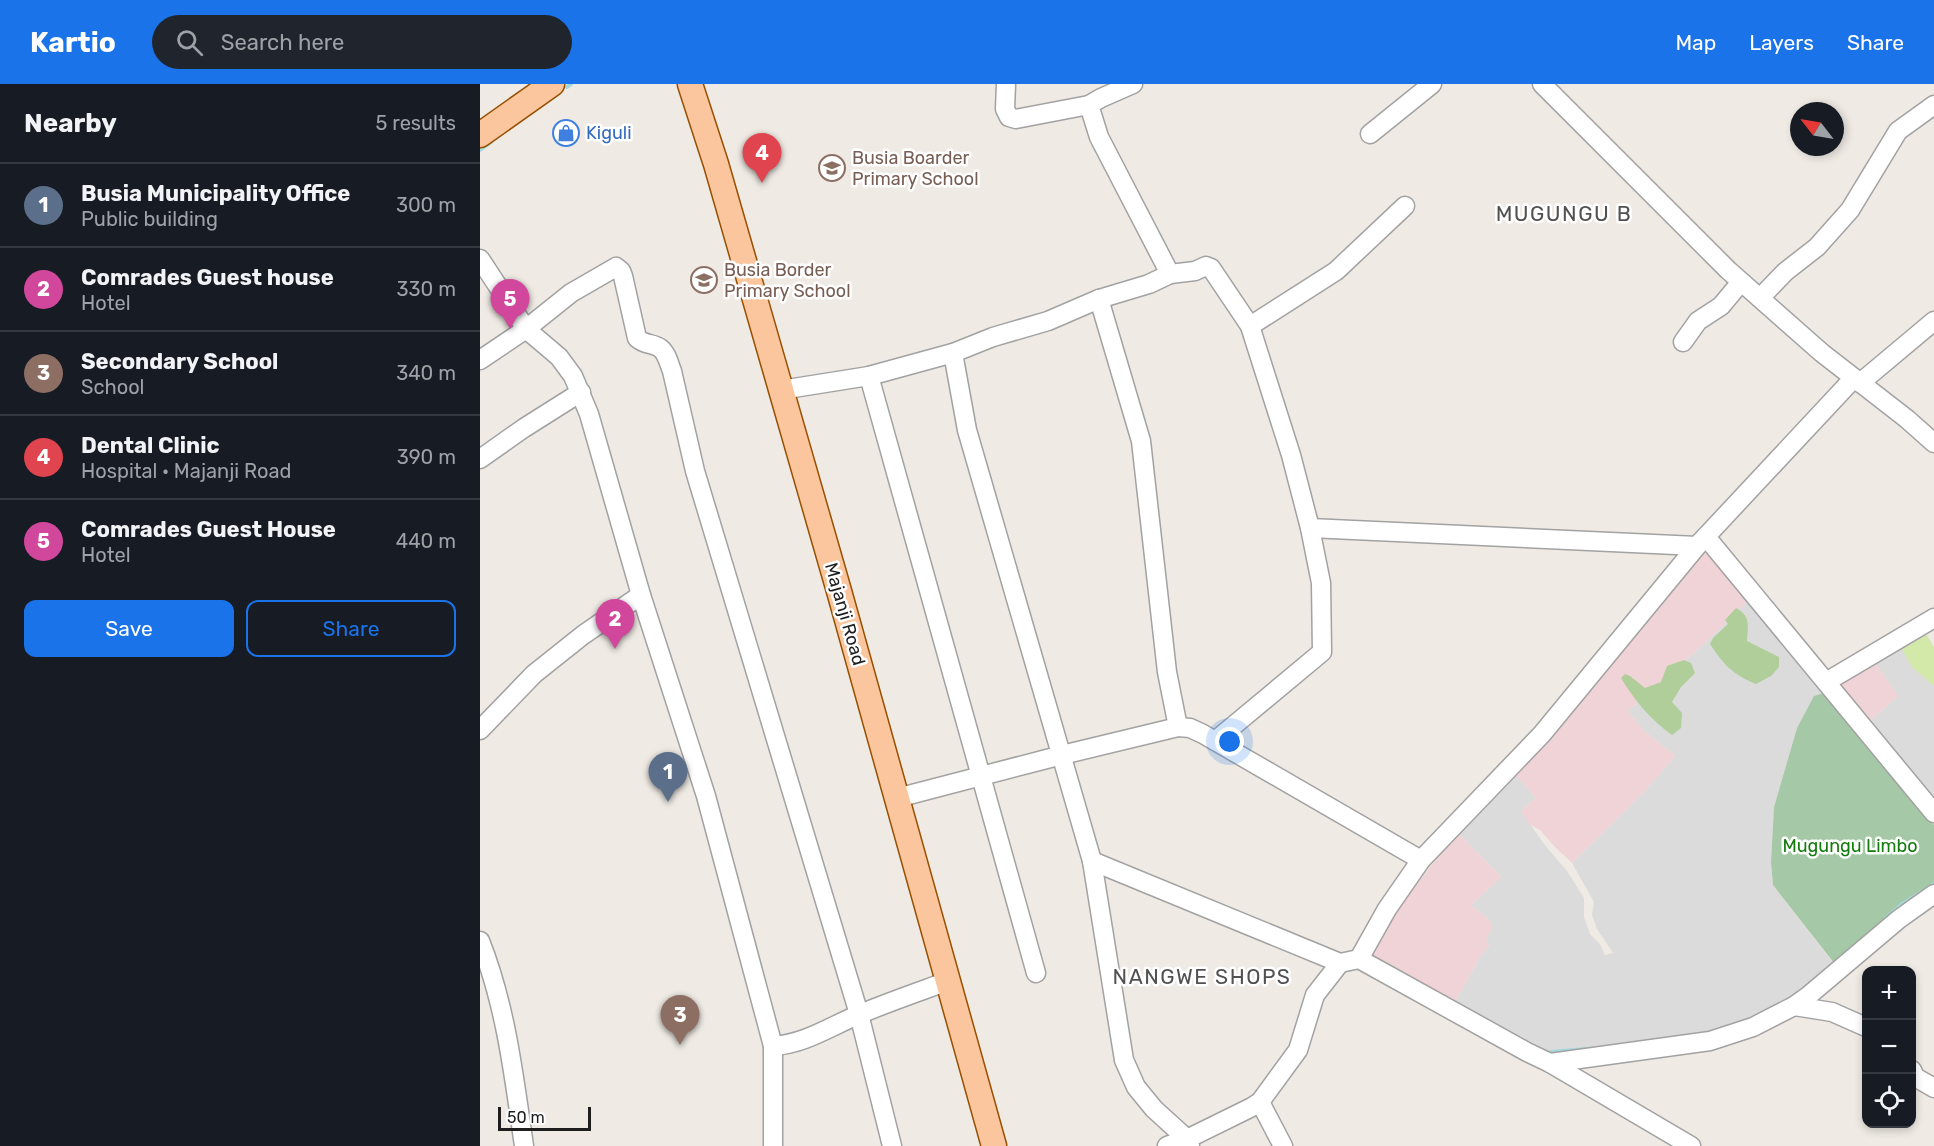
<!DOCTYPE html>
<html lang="en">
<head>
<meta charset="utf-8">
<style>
	:root { --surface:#171b24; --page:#20242c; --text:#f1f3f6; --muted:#9ea1a6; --line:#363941; --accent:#1a73e8 }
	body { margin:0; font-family:Rubik,sans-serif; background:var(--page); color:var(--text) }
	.controls { position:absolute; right:18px; bottom:18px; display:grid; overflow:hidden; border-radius:12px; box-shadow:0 3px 9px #0003 }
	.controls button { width:54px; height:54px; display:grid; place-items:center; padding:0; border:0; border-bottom:2px solid var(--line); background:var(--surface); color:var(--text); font:30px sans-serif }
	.compass { position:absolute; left:1310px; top:18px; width:54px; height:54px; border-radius:50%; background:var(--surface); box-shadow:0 3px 9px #0003; rotate:301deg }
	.scale { position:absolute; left:18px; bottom:15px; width:93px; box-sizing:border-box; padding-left:6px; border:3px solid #1e1e1e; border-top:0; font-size:16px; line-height:21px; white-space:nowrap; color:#1e1e1e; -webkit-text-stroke:4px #fff; paint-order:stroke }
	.you { position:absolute; left:750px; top:658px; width:21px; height:21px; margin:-15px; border:4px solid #fff; border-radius:50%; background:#1a73e8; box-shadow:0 0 0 9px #1a73e833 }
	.badge { display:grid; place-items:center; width:39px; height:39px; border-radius:50%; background:var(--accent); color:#fff; font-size:20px; font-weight:700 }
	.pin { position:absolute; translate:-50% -50px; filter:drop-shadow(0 2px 3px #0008) }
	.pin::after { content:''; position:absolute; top:32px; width:21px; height:18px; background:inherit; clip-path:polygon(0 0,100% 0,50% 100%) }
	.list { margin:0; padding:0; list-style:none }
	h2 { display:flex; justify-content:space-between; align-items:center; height:78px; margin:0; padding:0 24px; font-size:26px }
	h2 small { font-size:20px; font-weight:400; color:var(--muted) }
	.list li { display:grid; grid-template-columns:39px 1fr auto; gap:18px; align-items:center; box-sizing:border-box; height:84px; padding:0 24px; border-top:2px solid var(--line) }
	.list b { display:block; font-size:22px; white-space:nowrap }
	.list p { margin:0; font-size:20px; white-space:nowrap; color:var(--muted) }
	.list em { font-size:20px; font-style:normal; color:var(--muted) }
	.actions { display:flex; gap:12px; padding:18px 24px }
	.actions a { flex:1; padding:14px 0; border:2px solid var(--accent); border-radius:12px; text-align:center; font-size:21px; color:var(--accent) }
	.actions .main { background:var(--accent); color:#fff }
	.icon { flex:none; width:33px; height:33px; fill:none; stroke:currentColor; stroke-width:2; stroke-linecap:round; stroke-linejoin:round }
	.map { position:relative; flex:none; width:1454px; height:1062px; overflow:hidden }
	header { display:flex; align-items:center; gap:36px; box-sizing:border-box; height:84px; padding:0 30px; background:var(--accent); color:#fff }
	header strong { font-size:28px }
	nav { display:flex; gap:33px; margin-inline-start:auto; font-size:21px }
	.search { width:420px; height:54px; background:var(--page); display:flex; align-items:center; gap:15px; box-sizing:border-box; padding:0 21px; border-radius:33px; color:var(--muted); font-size:22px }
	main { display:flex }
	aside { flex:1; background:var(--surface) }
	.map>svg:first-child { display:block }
</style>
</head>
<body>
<header>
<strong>Kartio</strong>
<div class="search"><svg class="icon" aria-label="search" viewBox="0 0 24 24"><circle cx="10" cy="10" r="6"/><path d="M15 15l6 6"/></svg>Search here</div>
<nav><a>Map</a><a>Layers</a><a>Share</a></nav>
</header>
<main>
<aside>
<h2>Nearby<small>5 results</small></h2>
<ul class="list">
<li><span class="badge" style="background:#5c6f8a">1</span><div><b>Busia Municipality Office</b><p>Public building</p></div><em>300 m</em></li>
<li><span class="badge" style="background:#d1479c">2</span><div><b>Comrades Guest house</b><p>Hotel</p></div><em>330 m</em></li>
<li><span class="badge" style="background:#8d6e63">3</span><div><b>Secondary School</b><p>School</p></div><em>340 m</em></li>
<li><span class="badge" style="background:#e0444e">4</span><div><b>Dental Clinic</b><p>Hospital · Majanji Road</p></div><em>390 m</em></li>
<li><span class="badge" style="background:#d1479c">5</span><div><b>Comrades Guest House</b><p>Hotel</p></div><em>440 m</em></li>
</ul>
<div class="actions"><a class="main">Save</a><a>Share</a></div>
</aside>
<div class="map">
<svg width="1454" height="1062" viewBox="0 0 1454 1062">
	<rect width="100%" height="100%" fill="#efeae4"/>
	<g fill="#dcdbdb">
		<path d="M1270,515L1344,609L1317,644L1294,723L1291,778L1293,801L1354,880L1308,919L1230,951L1148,962L1071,968L975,918L1002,870L1009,861L1006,855L1008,835L991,821L1021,793L978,749L1034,689L1056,714L1041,727L1064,760L1087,787L1104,814V833L1110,850L1120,860L1125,871L1133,869L1117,845L1112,831L1114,818L1092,779L1165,707L1195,672L1163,646L1148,627L1225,559Z"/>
		<path d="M1444,547L1454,563V717L1391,636L1418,612L1392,575Z"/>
	</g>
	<g fill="#f0d3d6">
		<path d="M1226,470L1231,472L1270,515L1225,559L1148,627L1163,646L1195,672L1165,707L1092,779L1075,763L1060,746L1049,740L1041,727L1056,714L1034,689L1220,471Z"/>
		<path d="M1392,575L1418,612L1391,636L1361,606L1358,601Z"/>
		<path d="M978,749L1021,793L991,821L1008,835L1013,844L1006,855L1009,861L1002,870L975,918L888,874L921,819Z"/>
	</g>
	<path fill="#d2e9aa" d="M1444,547L1454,563V602L1432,583L1419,560Z"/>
	<g fill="#b0ce99">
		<path d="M1256,524C1271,532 1268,542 1267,557L1299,573V583L1291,592L1276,600C1252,590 1244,581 1230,560L1233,554L1248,540L1245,536Z"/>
		<path d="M1204,576L1211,579L1215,589L1201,603L1192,618L1202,629L1201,644L1192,651C1170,635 1155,617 1141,594L1145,590L1150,592L1165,604L1181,598L1187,582Z"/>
	</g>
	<path fill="#a5c8a6" d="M1344,609L1454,741V800L1420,820L1354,879L1293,801L1291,778L1294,723L1317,644L1334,612Z"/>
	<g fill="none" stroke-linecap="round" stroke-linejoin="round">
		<g stroke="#a5d8dc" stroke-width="4">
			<path d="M87,3L91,0"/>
			<path d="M0,66L11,58"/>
			<path d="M1406,834L1421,821L1454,800"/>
			<path d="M1071,968L1106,965"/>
		</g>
		<defs>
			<g id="minor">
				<path d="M526,0L525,25L529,33L536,35L609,21"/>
				<path d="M653,0L621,14L609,21L619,53L690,190L669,200L619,215L568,237L513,253L473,269L487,346L612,777L644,976L656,1003L674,1025L707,1055L710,1062"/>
				<path d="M1062,0L1248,186L1342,269L1427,335L1454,359"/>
				<path d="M890,50L952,0"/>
				<path d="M0,175L46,245L79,273L93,292L109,330L161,511L226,712L293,962V1062"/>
				<path d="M690,190L715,187L726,182L731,184L770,242L811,371L830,444L841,499L842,568L735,657"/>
				<path d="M1280,214L1305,188L1337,163L1370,126L1418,47L1454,21"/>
				<path d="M619,215L661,357L687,588L698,643"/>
				<path d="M770,242L856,187L925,122"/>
				<path d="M1203,258L1218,237L1241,222L1261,198"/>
				<path d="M0,276L46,245L91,209L136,183L141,187L143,192L157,254C164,261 173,259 180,264C187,269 189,280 192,287L215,387L379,930L412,1062"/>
				<path d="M389,292L556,889"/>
				<path d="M1380,299L1454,237"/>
				<path d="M301,306L389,292L473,269"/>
				<path d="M0,375L44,344L101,308"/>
				<path d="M830,444L1217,462"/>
				<path d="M1227,454L1454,729"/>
				<path d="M1346,598L1454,534"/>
				<path d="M0,646L54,590L103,551L161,511"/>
				<path d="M417,714L582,671L698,643L710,644L723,650L941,776"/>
				<path d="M612,777L860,879L879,875L1047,968L1070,979L1211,1062"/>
				<path d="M0,857C26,922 34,993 44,1062"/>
				<path d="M879,875L907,825L941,776L1062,650L1217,462L1373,295"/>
				<path d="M1314,922L1352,928L1386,943"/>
				<path d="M293,962C325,960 351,942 380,930C409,918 438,908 468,897"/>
				<path d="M1070,979L1230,957L1273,943L1314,922L1328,912L1419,835L1454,810"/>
				<path d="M1432,986L1435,993L1454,1004"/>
				<path d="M780,1018L803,1062"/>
				<path d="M687,1062L707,1055L772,1023L780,1018L818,966L835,911L860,879"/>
			</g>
			<g id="major">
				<path d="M210,0L236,80L359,507L514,1062"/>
				<path d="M0,51L72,0"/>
			</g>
		</defs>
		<use href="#minor" stroke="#a2a2a2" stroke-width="21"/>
		<use href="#major" stroke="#975001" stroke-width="27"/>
		<use href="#minor" stroke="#fff" stroke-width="18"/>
		<use href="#major" stroke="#fbc59d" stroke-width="24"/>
	</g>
	<defs>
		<symbol id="shop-ring" viewBox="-11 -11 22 22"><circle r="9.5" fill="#fff" stroke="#3f7fe0" stroke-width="1.5"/><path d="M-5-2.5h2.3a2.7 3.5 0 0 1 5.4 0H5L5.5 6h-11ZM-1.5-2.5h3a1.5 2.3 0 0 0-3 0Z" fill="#3f7fe0"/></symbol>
		<symbol id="school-ring" viewBox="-11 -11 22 22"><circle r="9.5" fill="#fff" stroke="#8d6e63" stroke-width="1.5"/><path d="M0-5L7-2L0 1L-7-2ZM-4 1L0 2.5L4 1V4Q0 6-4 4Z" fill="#8d6e63"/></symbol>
	</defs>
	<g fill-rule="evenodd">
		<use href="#shop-ring" x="71" y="34" width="30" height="30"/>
		<use href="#school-ring" x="337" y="69" width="30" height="30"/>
		<use href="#school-ring" x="209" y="181" width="30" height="30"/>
	</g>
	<g text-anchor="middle" stroke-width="5" stroke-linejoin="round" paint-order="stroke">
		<g font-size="18" fill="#366cbe" stroke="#fff" text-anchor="start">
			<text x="106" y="55">Kiguli</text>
		</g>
		<g font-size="18" fill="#785e54" stroke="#fff" text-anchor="start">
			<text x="372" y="80">Busia Boarder<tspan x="372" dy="21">Primary School</tspan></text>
			<text x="244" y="192">Busia Border<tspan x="244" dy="21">Primary School</tspan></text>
		</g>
		<g font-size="18" fill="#1e1e1e" stroke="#fff">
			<text transform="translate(365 530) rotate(74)" y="6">Majanji Road</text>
		</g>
		<g font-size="18" fill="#137c0c" stroke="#fff">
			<text x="1370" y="768">Mugungu Limbo</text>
		</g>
		<g font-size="21" letter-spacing="1.5" fill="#515151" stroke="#fff">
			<text x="1084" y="137">MUGUNGU B</text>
			<text x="722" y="900">NANGWE SHOPS</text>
		</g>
	</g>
</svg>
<div class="controls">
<button>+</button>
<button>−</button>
<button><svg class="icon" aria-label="locate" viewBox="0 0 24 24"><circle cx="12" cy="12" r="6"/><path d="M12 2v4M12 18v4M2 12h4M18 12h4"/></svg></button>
</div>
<svg class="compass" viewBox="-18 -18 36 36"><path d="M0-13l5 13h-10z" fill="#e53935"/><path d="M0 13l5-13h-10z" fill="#9ea1a6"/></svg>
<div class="scale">50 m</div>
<div class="you"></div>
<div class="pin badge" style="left:188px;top:718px;background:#5c6f8a">1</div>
<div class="pin badge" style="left:135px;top:565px;background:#d1479c">2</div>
<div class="pin badge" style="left:200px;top:961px;background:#8d6e63">3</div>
<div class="pin badge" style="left:282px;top:99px;background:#e0444e">4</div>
<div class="pin badge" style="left:30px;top:245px;background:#d1479c">5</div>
</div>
</main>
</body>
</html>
